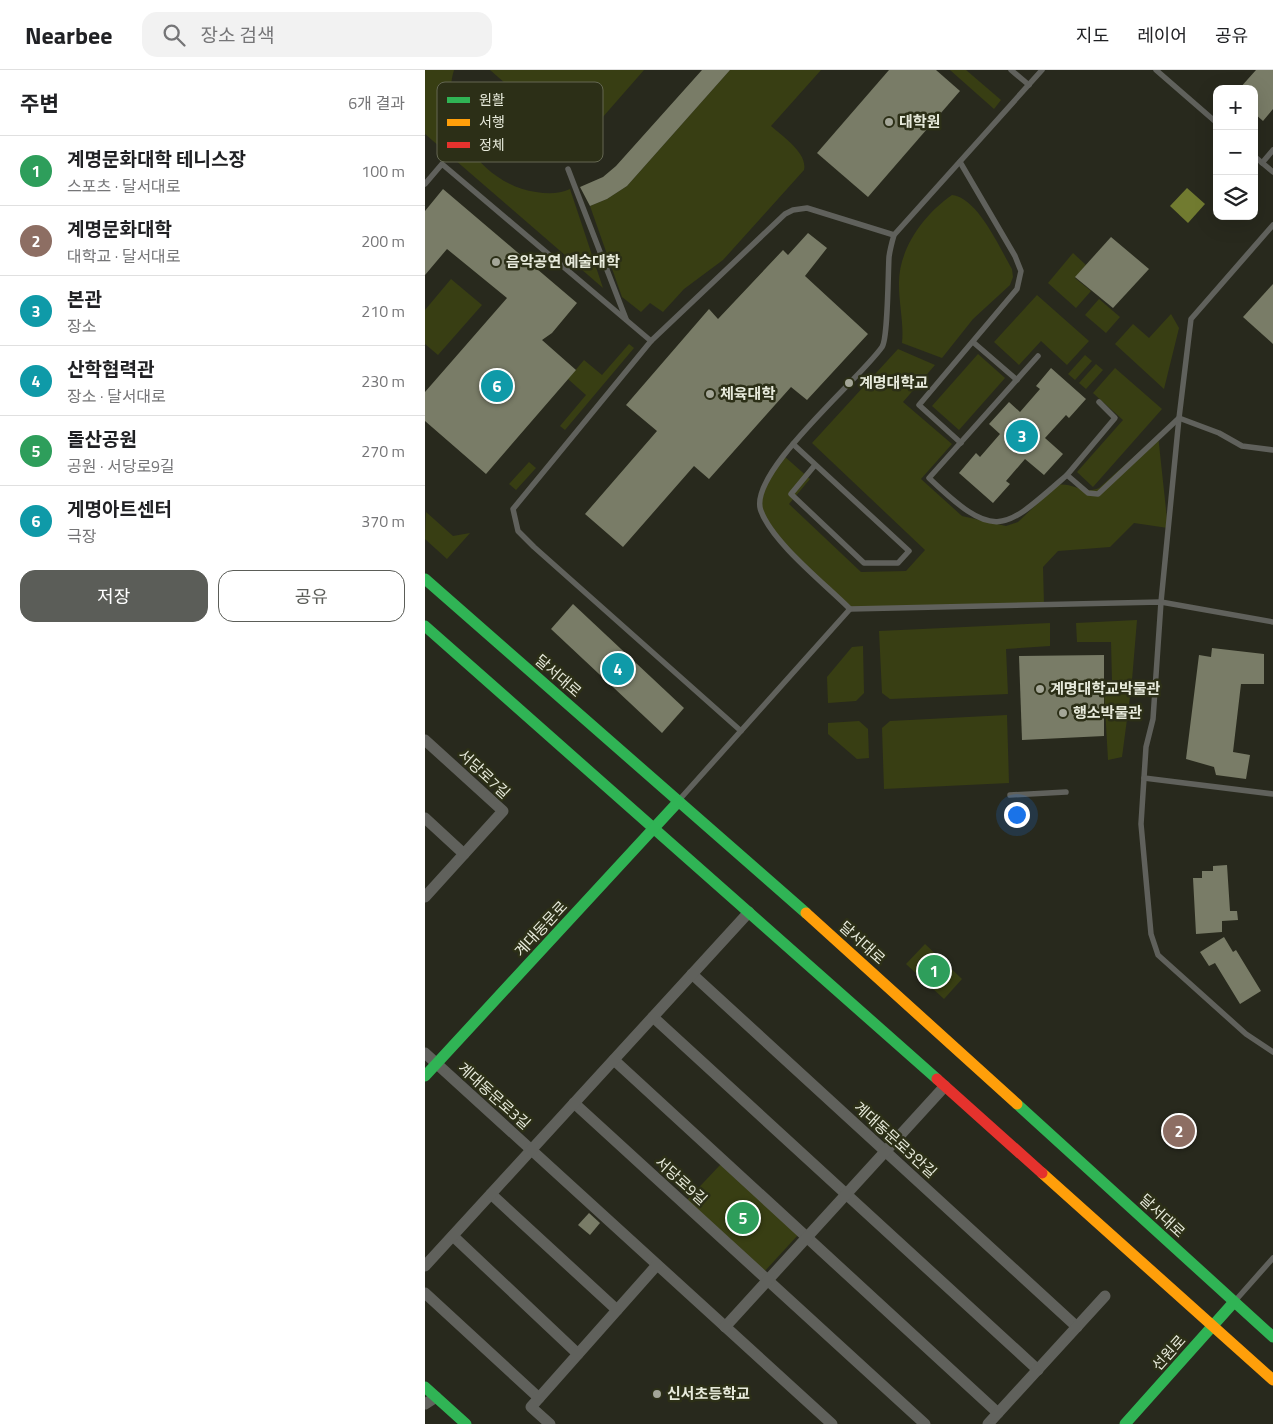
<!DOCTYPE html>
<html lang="ko">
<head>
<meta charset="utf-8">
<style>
	:root { --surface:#fff; --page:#f2f2f2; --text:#202124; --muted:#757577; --line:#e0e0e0; --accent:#5b5d58 }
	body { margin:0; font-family:"Titillium Web","Noto Sans KR",sans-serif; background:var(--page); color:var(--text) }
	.controls { position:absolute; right:15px; top:15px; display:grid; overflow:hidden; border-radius:10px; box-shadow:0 5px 20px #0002 }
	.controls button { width:45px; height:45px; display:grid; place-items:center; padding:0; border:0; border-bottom:1px solid var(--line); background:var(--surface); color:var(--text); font:25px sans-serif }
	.you { position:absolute; left:591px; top:744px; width:18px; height:18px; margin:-12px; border:4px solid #fff; border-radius:50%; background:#1a73e8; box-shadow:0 0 0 8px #1a73e833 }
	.badge { display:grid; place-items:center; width:32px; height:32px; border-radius:50%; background:var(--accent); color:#fff; font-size:16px; font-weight:700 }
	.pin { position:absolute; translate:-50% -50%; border:2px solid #fff; box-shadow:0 1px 5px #0006 }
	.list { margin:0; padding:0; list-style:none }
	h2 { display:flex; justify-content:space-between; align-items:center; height:65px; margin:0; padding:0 20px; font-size:21px }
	h2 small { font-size:16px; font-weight:400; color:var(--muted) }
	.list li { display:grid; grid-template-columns:32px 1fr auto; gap:15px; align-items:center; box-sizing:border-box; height:70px; padding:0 20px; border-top:1px solid var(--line) }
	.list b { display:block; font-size:19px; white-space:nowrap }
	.list p { margin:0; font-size:16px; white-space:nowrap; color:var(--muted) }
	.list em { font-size:16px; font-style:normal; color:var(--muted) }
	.actions { display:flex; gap:10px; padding:15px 20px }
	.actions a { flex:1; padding:11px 0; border:1px solid var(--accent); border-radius:15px; text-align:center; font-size:18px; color:var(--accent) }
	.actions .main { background:var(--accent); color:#fff }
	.icon { flex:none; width:28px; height:28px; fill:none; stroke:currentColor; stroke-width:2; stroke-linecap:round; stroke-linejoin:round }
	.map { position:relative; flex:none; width:848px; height:1354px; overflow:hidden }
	header { display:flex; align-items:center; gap:30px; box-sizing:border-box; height:70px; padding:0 25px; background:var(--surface); border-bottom:1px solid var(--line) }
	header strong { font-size:24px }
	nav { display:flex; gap:28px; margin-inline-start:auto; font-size:18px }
	.search { width:350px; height:45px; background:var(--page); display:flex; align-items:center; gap:12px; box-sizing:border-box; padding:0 18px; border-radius:15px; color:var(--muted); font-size:19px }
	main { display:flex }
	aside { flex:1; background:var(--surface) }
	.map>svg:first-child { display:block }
</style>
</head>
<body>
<header>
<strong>Nearbee</strong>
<div class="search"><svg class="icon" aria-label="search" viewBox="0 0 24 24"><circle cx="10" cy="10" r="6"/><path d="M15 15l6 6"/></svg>장소 검색</div>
<nav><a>지도</a><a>레이어</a><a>공유</a></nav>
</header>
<main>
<aside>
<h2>주변<small>6개 결과</small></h2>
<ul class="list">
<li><span class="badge" style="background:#2e9e5b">1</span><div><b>계명문화대학 테니스장</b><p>스포츠 · 달서대로</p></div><em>100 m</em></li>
<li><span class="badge" style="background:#8d6e63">2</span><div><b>계명문화대학</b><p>대학교 · 달서대로</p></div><em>200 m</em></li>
<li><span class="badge" style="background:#0f9aa8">3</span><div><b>본관</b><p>장소</p></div><em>210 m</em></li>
<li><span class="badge" style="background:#0f9aa8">4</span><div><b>산학협력관</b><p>장소 · 달서대로</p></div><em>230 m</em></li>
<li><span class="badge" style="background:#2e9e5b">5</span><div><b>돌산공원</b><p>공원 · 서당로9길</p></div><em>270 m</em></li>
<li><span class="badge" style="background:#0f9aa8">6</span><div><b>게명아트센터</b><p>극장</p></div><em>370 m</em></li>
</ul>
<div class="actions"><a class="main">저장</a><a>공유</a></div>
</aside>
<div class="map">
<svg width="848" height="1354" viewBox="0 0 848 1354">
	<rect width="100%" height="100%" fill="#28291d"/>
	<g fill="#383e13">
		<path d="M0,0H29C13,53 58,115 111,122C123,124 134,124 145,119L178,218L0,64Z"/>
		<path d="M65,0H219L156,72L148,73Z"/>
		<path d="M305,0H396L346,56C357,66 383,83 379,100L298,190L259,219L238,242L225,233L216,242L197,227L165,136L182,129L202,116Z"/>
		<path d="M525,0H541L576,30L569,39Z"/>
		<path d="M527,125C553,128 574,177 587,199L588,207L585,215L548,249L517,288L477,273C479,253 474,235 474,215C473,180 498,145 527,125Z"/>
		<path d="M648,183L661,195L650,208L666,221L651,238L623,213Z"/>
		<path d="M26,209L57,235L13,285L0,274V240Z"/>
		<path d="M612,225L664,271L642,295L616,271L594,295L569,272Z"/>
		<path d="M674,229L695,247L681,263L660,245Z"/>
		<path d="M746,244L754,258L739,319L690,274L708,254L724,268Z"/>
		<path d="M204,274L209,278L140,360L135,356L161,325L143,309L159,290L177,305Z"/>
		<path d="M473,279L510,295L478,332L527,374L496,409L537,446L581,456L593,452L632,415C647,412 659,425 674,418L733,365L743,458L709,453L685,477L633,481L618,497L619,535L425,539C403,517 342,467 335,440C331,422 349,399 359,386L385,409L364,434L436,502L481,501L500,480L387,373Z"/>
		<path d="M553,284L580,308L534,360L507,336Z"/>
		<path d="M660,285L667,291L650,310L643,304Z"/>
		<path d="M671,294L678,300L661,319L654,313Z"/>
		<path d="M690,298L737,339L668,417L652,402L698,350L668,323Z"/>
		<path d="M104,392L111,398L91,420L84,414Z"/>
		<path d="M1,442L28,466L45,463L22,489L0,469Z"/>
		<path d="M712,550L707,610L687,611L686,572H652L651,553Z"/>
		<path d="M625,553V576L581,579L583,624L465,629L457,623L454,561Z"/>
		<path d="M438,576L439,623L431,631L403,633L402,607L427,577Z"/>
		<path d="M706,619L697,687L683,690L679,620Z"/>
		<path d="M582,645L584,713L459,719L457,658L465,651Z"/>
		<path d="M434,651L443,659L444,688L432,689L403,664V653Z"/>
		<path d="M500,874L537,909L519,929L481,894Z"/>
		<path d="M296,1094L373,1165L339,1202L262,1130Z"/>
	</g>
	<path fill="#717b30" d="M762,118L780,134L763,153L745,136Z"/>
	<g fill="#797c67">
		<path d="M277,0H305L202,116L182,129L165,136L155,117L178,107L191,96Z"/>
		<path d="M464,0H511L535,21L443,127L392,83Z"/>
		<path d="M831,0H848V39L838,51L829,43V19H814Z"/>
		<path d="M18,119L152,233L127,263L117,270L151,300L61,404L0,351V322L82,228L22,179L0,205V141Z"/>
		<path d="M383,163L402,178L380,206L443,264L382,330L366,317L284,409L269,396L198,477L160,444L232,361L201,335L284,239L293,249L358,180L363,185Z"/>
		<path d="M686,167L724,199L688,238L650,207Z"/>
		<path d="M848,214V274L818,247Z"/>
		<path d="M626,298L661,329L644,348L641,345L620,368L638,384L619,405L600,389L581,411L585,414L568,433L534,403L551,383L555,387L575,364L564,354L584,332L595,342L615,319L611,316Z"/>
		<path d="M148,534L259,638L237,663L126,559Z"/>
		<path d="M787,578L839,584V614H816L808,682L825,685L821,709L791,705L789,697L761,689L774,585L786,587Z"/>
		<path d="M679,585V666L597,670L594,586Z"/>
		<path d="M802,795L805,841H812L813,850L797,851V862L771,864L768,808H777V801H788V796Z"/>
		<path d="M799,867L808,882L811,880L836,921L815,934L790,893L784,896L775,882Z"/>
		<path d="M164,1143L175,1153L165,1165L153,1155Z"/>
	</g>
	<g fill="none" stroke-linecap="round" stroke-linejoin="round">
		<g stroke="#60615c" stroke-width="5.5">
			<path d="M586,0L604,15"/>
			<path d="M731,0L792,53"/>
			<path d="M829,86L848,102"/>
			<path d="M535,92L590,186L596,201L592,219L494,335L536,373"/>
			<path d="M837,93L848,80"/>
			<path d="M143,99L201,249"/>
			<path d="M0,114L17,94L226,271"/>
			<path d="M848,155L766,249L754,348L736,532L728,649L721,677L716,754L726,864L733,885L821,964L848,982"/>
			<path d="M548,272L592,310"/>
			<path d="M613,286L504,408C571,472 578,461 642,405L663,423L673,424L754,348L794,363L817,376L848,380"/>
			<path d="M368,374L484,481L473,493H439L366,424L390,395"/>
			<path d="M642,405L690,348L674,332"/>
			<path d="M425,539L736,532L848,552"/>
			<path d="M316,661L109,477L93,461L88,439L226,271L360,144L368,140L382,138L469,165"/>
			<path d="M719,708L848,724"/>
			<path d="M585,725L641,722"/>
			<path d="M255,729L425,539C399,513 348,473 336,441C321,404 435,309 457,277C463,269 463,202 464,187C465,179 467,172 469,165L617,0"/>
			<path d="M810,1231L848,1188"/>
		</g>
		<g stroke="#60615c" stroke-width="11">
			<path d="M0,670L78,741L0,827"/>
			<path d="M0,748L39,784"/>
			<path d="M267,904L652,1257"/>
			<path d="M228,947L613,1300"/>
			<path d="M0,983L407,1354"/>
			<path d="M189,990L573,1343"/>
			<path d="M149,1033L500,1354"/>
			<path d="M66,1124L192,1240"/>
			<path d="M28,1166L153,1284"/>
			<path d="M0,1196L324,842"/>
			<path d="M0,1223L114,1328"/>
			<path d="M300,1257L520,1016"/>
			<path d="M0,1334L11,1327"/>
			<path d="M125,1354L106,1337L232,1195"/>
			<path d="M563,1354L680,1226"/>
		</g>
		<g stroke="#30b455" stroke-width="11">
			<path d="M0,509L381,843"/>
			<path d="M0,556L512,1009"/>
			<path d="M0,1006L253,732"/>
			<path d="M592,1034L848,1267"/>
			<path d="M0,1317L41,1354"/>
			<path d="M700,1354L809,1232"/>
		</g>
		<g stroke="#ff9f0a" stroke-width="11">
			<path d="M381,843L592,1034"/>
			<path d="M617,1103L848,1310"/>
		</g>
		<path stroke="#e5322d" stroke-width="11" d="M512,1009L617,1103"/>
	</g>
	<g fill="#a4a698" stroke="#2c2f17" stroke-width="2">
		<circle cx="464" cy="52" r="5"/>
		<circle cx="71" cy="192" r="5"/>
		<circle cx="424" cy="313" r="5"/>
		<circle cx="285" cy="324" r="5"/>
		<circle cx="615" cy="619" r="5"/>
		<circle cx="638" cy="643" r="5"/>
		<circle cx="232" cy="1324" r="5"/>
	</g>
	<g text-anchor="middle" stroke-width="5" stroke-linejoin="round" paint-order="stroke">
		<g font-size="15" font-weight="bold" fill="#e7eadb" stroke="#2c2f17" text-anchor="start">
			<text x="474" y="57">대학원</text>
			<text x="81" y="197">음악공연 예술대학</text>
			<text x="434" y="318">계명대학교</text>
			<text x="295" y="329">체육대학</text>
			<text x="625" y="624">계명대학교박물관</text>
			<text x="648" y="648">행소박물관</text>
			<text x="242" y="1329">신서초등학교</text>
		</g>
		<g font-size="15" fill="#e7eadb" stroke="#2c2f17">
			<text transform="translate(133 606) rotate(41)" y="5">달서대로</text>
			<text transform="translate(59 704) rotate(43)" y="5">서당로7길</text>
			<text transform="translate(116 859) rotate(-47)" y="5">계대동문로</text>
			<text transform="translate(437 873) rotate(42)" y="5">달서대로</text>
			<text transform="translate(69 1026) rotate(42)" y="5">계대동문로3길</text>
			<text transform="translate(470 1070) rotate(42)" y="5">계대동문로3안길</text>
			<text transform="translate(256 1111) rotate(42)" y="5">서당로9길</text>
			<text transform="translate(737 1146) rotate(43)" y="5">달서대로</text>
			<text transform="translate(744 1283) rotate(-48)" y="5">선원로</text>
		</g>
	</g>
	<rect x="12" y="12" width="166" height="80" rx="8" fill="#2c2f17" stroke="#646752" stroke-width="1"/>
	<rect x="22" y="27" width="23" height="6" fill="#30b455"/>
	<rect x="22" y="49" width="23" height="7" fill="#ff9f0a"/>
	<rect x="22" y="72" width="23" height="6" fill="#e5322d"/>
	<g font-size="14" fill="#e7eadb">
		<text x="54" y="35">원활</text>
		<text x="54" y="57">서행</text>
		<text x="54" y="80">정체</text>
	</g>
</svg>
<div class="controls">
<button>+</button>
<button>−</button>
<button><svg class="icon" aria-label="layers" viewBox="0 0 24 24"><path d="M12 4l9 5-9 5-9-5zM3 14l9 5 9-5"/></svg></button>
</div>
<div class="you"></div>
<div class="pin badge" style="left:509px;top:901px;background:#2e9e5b">1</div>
<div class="pin badge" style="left:754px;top:1061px;background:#8d6e63">2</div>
<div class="pin badge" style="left:597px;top:366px;background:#0f9aa8">3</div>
<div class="pin badge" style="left:193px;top:599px;background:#0f9aa8">4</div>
<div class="pin badge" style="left:318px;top:1148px;background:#2e9e5b">5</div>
<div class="pin badge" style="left:72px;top:316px;background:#0f9aa8">6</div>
</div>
</main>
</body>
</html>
